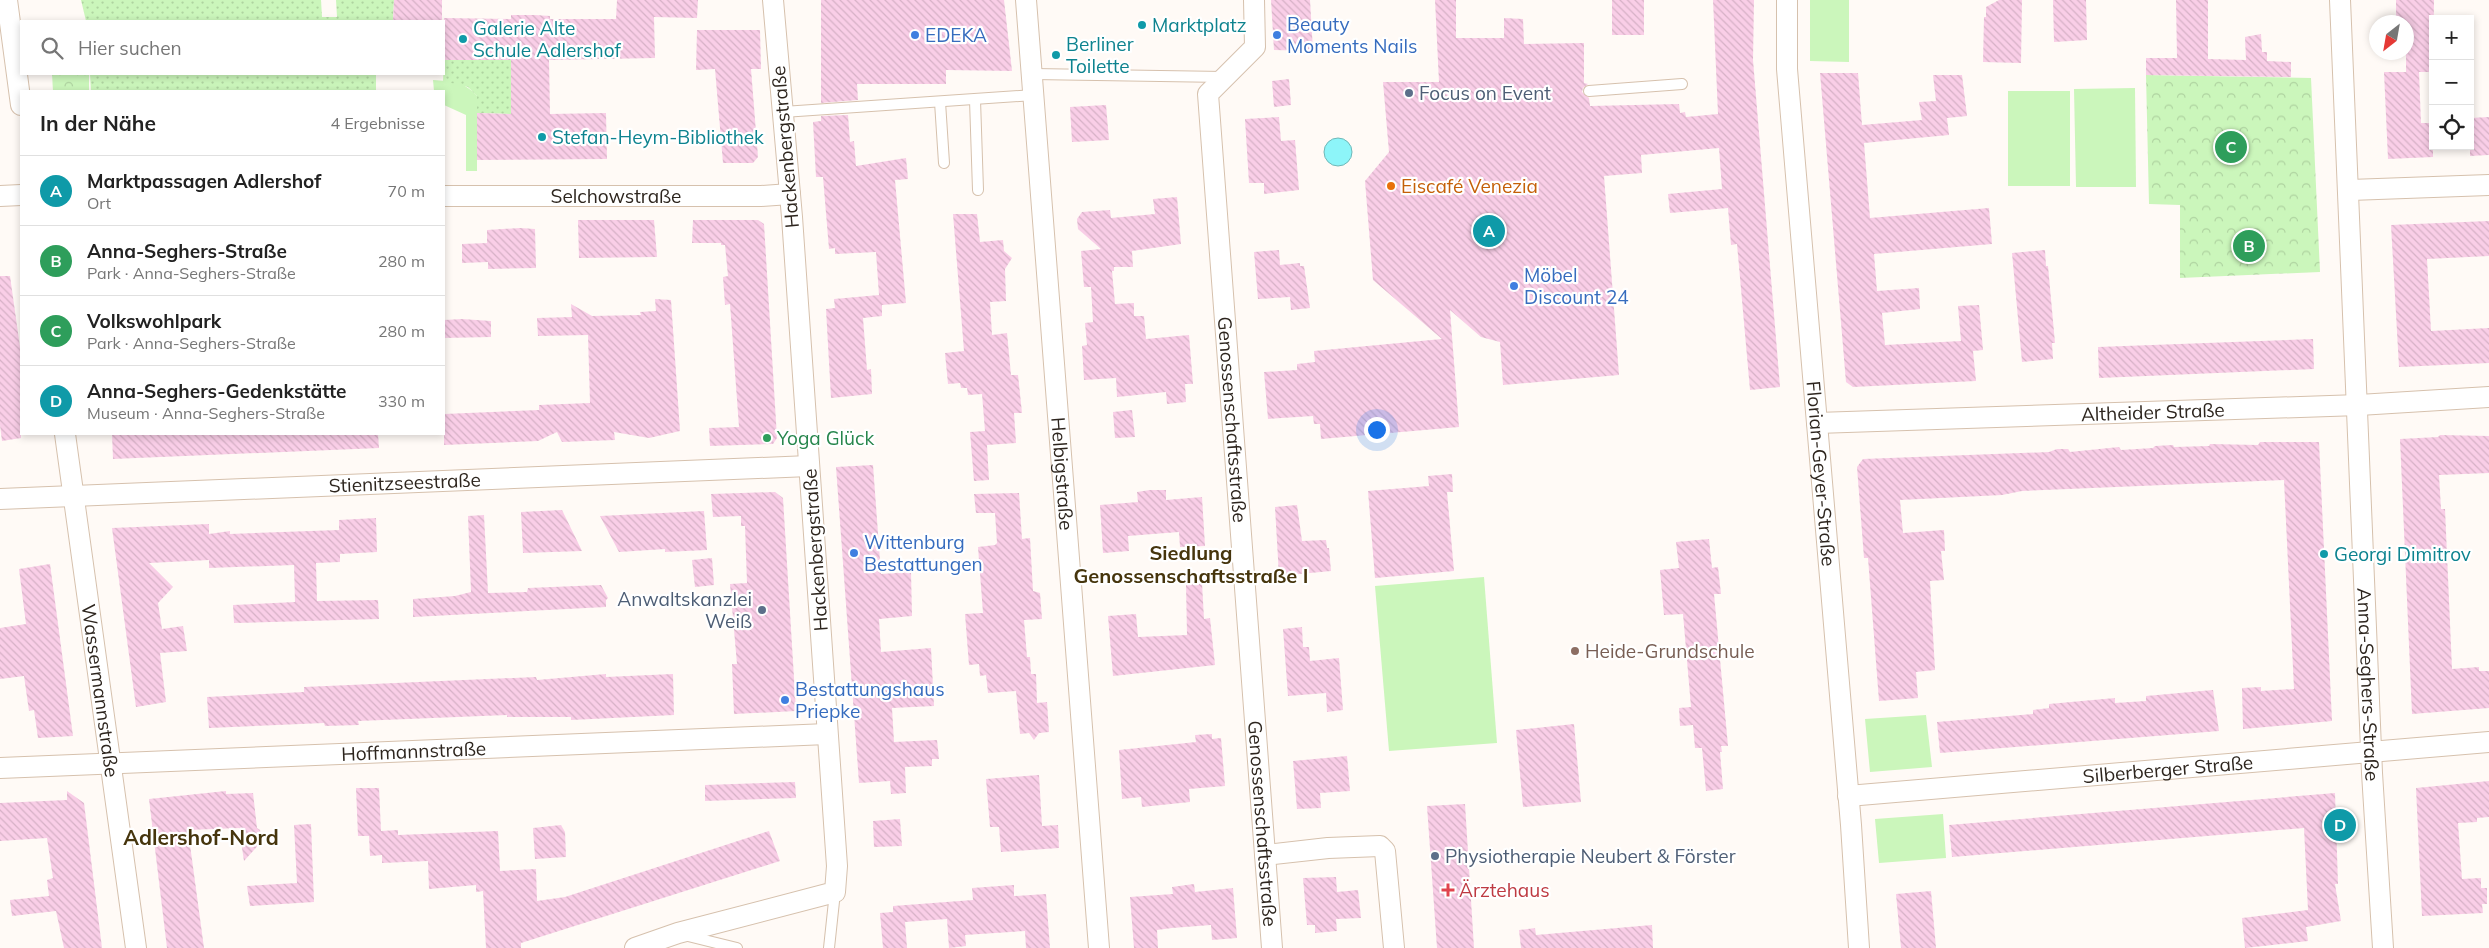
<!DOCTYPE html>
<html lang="de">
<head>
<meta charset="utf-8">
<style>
	:root { --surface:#fff; --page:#f6f6f6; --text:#222; --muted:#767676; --line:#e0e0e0; --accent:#b45309 }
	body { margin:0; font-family:Mulish,sans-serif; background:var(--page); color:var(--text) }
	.controls { position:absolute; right:15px; top:15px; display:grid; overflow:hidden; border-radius:0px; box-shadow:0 2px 8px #0003 }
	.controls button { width:45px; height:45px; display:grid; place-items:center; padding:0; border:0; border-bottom:1px solid var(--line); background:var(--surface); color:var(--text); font:25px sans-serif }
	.compass { position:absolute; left:2369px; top:15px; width:45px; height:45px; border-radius:50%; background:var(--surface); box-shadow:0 2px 8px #0003; rotate:211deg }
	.you { position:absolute; left:1376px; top:429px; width:18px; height:18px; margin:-12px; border:4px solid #fff; border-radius:50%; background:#1a73e8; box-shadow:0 0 0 8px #1a73e833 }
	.badge { display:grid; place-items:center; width:32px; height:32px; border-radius:50%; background:var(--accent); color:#fff; font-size:16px; font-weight:700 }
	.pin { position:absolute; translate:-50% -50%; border:2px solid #fff; box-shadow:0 1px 5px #0006 }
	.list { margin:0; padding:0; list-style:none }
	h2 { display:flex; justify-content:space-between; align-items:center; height:65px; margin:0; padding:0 20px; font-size:21px }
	h2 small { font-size:16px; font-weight:400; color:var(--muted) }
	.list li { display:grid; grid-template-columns:32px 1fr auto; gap:15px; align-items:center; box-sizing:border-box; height:70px; padding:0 20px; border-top:1px solid var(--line) }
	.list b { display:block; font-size:19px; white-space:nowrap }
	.list p { margin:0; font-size:16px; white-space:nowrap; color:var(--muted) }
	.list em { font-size:16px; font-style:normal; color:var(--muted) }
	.icon { flex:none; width:28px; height:28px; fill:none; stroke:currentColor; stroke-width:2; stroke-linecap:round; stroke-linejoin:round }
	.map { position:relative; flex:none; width:2489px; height:948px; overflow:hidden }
	.search { position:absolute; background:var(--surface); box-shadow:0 2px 8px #0003; left:20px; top:20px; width:425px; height:55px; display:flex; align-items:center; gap:12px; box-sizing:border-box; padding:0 18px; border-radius:0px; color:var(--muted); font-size:19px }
	.panel { position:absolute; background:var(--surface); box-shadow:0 2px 8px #0003; left:20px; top:90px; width:425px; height:345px; border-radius:0px }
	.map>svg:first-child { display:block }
</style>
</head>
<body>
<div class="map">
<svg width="2489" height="948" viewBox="0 0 2489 948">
	<defs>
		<pattern id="park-crowns" width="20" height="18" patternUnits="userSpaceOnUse" patternTransform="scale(1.25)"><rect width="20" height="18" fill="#cbf6bb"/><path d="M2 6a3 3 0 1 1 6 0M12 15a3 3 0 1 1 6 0" fill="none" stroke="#afd3a0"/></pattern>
		<pattern id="garden-dots" width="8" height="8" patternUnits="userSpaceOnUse" patternTransform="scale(1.25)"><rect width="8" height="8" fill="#cbf6bb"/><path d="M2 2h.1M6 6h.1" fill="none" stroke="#afd3a0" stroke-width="1.8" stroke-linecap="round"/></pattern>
		<pattern id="building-back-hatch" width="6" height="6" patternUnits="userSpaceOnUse" patternTransform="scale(1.25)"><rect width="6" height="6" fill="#f9cee7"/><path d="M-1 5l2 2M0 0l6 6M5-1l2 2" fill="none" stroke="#d6b1c6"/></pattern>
	</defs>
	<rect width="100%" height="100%" fill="#fffaf6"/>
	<g fill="#cbf6bb">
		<path d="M1810,0H1849V62L1810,61Z"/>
		<path d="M433,80C452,81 465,82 477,96V171H466V115L444,105V91H434Z"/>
		<path d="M2135,88L2136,187H2076L2074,89Z"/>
		<rect x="2008" y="91" width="62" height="95"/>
		<path d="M1484,577L1497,743L1389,751L1375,586Z"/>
		<path d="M1926,715L1932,767L1870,772L1865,719Z"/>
		<path d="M1943,814L1946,858L1879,863L1875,819Z"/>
	</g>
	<g fill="url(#park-crowns)">
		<path d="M52,74H89V91H53Z"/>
		<path d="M2146,75L2311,78L2320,272L2180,278V205L2149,204Z"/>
	</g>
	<g fill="url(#garden-dots)">
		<path d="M81,0H321L322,17H337L336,0H394L393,21H86Z"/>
		<path d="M444,60H511V114L477,113V96L468,87L443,81Z"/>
		<path d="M90,74H376V91H91Z"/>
	</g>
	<circle fill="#8df5f9" stroke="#70b7b7" cx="1338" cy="152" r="14"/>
	<g fill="url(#building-back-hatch)">
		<path d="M394,0H442V21H393Z"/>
		<path d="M617,0H698L697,18L654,17L655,58L549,60L550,114L606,113L607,159L477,160V113L511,114V60H444V18L511,19V15H535L550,16V19H616Z"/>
		<path d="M821,0H1004L1012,71L946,70V84H857L858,100L821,103Z"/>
		<path d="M1271,0H1310L1313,51L1274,50Z"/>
		<path d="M1435,0H1456V38H1504V18L1523,19L1524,44L1584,43V83L1588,84L1583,88L1582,92L1589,98L1590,106L1679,104L1680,113L1685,112L1686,117L1718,114L1713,0H1754L1753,60L1780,387L1750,390L1737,244L1731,245L1728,208L1670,213L1668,194L1722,189L1719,148L1641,155L1642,173L1604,176L1619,375L1503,385L1500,342L1481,337L1450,310L1459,427L1321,439L1320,424H1314L1313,416L1268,419L1264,372L1297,370V364L1315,362L1314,351L1442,339L1373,280L1365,181L1389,152L1383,82H1439Z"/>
		<rect x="1612" y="0" width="32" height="35"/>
		<path d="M1999,0H2022L2021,63L1983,62L1984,17H1986V7Z"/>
		<path d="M2053,0H2086L2087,40L2054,42Z"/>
		<path d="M2176,0H2208V59L2246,60L2245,37L2261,34L2262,52H2267V61L2291,62V77L2146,75V58H2177Z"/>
		<path d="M2396,0H2434L2433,72H2406V22H2396Z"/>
		<path d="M697,30H760L761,69H751L758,157L753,163H723L715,69L696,70Z"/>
		<path d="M2384,72H2419L2421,123H2433V157L2388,159Z"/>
		<path d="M1820,73H1858L1862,125L1922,120L1919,102L1936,101L1933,75H1962L1967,116L1947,118L1949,135L1864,143L1870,218L1989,208L1992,244L1874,254L1877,291L1919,288L1920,309L1882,313L1885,345L1961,341L1958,306L1979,305L1983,350L1973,351L1976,381L1853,387L1846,382Z"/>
		<path d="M1289,79L1291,105L1274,107L1272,81Z"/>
		<path d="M1106,105L1109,140L1072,142L1070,107Z"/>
		<path d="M848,115L850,142L854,141L856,166L906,158L908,179L895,180L906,303L882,305V316L863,318L867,370L871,369L872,394L831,398L826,309L835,308L834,299L879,295L876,252L835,254V248L829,249L823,177H816L813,122L821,121V116Z"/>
		<path d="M1279,117L1281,141L1295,140L1299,190L1264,194V183H1249L1245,119Z"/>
		<path d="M2489,117V155L2470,156V118Z"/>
		<path d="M1177,197L1181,244L1132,251L1133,267H1114V271H1112L1115,304L1134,303V316H1144L1146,339L1189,335L1193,384H1185L1186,402L1167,404L1166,392L1117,397L1116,378L1084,380L1082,346L1087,345L1085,323L1093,322L1091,287H1084L1081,251L1101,249L1078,229L1077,219L1082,212L1110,210L1111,218L1155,214L1153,199Z"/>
		<path d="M953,214H977L980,242L1003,240L1004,251L1012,258L1005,269L1006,301L990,302L992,335L1007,333L1011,375H1018L1022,413H1014L1016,443L987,445L989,480L974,481L970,432L985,431L982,394L968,395L967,388H961L960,383L948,384L945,353L964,351Z"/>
		<path d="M578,220H654L657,257L579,258Z"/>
		<path d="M693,220H758L764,224L777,438L773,444L710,446L709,428L739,427L730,304L725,305L723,277L728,276L725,245H721V243H692Z"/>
		<path d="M2489,221V256L2427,259L2431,331L2489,328V363L2399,367L2391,225Z"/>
		<path d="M520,228L535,229L536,268L488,269V262L462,263V244L487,243V230Z"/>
		<path d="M1279,250L1280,265L1300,263V266H1304L1310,308L1291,310L1290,297L1258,299L1254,252Z"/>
		<path d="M2045,250L2046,266H2048L2055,343H2052L2053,359L2022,362L2012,253Z"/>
		<path d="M0,276H10L21,354V438L2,441L0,425Z"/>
		<path d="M655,299L671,300L680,431L649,438L614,432L615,440L562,442L557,432L538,441L444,445V414L539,410V405L590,403L588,335L538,336L537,318L572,317L571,304L592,316L641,315L640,312L656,311Z"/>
		<path d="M462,319L491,321V337L444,338V320Z"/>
		<path d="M2313,339L2314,369L2099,378L2098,347Z"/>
		<path d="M1132,410L1135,437L1115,438L1113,412Z"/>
		<path d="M112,434H378L379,448L113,459Z"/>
		<path d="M2440,435L2489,436V473L2439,475L2441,509H2445L2452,669L2479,667V671H2489V708L2412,714L2400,439L2438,437Z"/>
		<path d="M2260,442H2319L2332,721L2243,729L2242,688L2261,687V691L2294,689L2284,480L2022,491L2002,495L1900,500L1903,533L1944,530L1945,551H1941L1944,580L1930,581L1935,670L1916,672L1918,698L1879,701L1868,558H1864L1857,467L1863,459L2049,452L2057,449H2068L2070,452L2119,447L2121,450L2153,448L2155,446L2173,445L2174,447L2209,446L2210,444L2258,445Z"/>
		<path d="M873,465L881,574L911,572L912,616L879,619L881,652L931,648L934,706L892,708L894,742L937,740L939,759H932V766L905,767L906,793L891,794L890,781L859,783L836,467Z"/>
		<path d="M1452,474L1453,492H1447L1454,571L1375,578L1368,491L1429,486L1428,476Z"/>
		<path d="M1150,490H1166V500L1202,497L1205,546L1180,547L1179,532L1153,534L1128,536L1129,551L1103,553L1100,505L1138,502L1137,492Z"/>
		<path d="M775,492L783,498L796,711L734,714L732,664H737L730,584L747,583L745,526H741V516L713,517L711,494Z"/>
		<path d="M1019,493L1022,539L1030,538L1033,591L1040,593L1042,619L1024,620L1027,657H1030L1031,674H1036L1037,703L1047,702L1049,732L1039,733L1034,740L1029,733L1020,734L1016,691L988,693L986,675L980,676L979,664L969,665L965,614L983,613L978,547L995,545L997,543L995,513H976L974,494Z"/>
		<path d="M1297,505L1302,541L1326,540L1327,548H1329L1331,571L1279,576L1275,507Z"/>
		<path d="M562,510L582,551L523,553L521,512Z"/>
		<path d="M704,511L707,550L665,552V549L619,552L600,516Z"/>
		<path d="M484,515L488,593L527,592L528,588L601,585L608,598L606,600V607L413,617V599L455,596L471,592L468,516Z"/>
		<path d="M376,518L377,552L340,554V562L316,563L317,601L378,600L379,619L234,623L233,605L295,602L294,565L209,568V560L149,563L173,587L158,603L162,629L183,626L187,651L160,653L166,702L136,707L112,528L209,524V534L230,531V534L339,530V520Z"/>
		<path d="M1709,539L1712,568L1718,567L1721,594H1714L1728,746H1721L1722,752H1720L1723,789L1706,791L1702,748H1695L1693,725L1680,726L1679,708L1691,707L1683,614L1664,615L1660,570L1679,568L1676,542Z"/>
		<path d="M712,558L714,585L695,587L692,560Z"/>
		<path d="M50,564L73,736L38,738L34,710L29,711L24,676L0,679V628L26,624L19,569Z"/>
		<path d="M1202,583L1204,619L1210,618L1215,665L1113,676L1108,616L1136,614L1138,637L1187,635L1186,584Z"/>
		<path d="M1302,627L1303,647H1309L1310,661L1339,658L1343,710L1327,712L1326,693L1288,696L1283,629Z"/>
		<path d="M606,674V677L673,674L674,715L571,720V717H507V715L358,721L359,725L325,726L324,723L209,728L207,697L304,692V687L536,677L537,680Z"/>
		<path d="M2213,690L2219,731L1940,753L1937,722L2033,714V710L2049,708V704L2115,698V703L2146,701V696Z"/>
		<path d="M1574,724L1581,802L1523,807L1516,730Z"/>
		<path d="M1212,734V739L1221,738L1225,786L1189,789L1190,802L1142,807L1141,797L1122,799L1119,750L1196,742L1195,735Z"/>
		<path d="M1347,756L1350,791L1320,793L1321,808L1297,809L1293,761Z"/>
		<path d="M1039,775L1042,826L1058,825L1059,848L1001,852L999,827H990L986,779Z"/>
		<path d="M2489,781V817L2477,818V822L2458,823L2462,879L2481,878V888H2487V904H2482L2483,913L2422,916L2416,788Z"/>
		<path d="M795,782L796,798L705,801V785Z"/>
		<path d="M356,788H379L381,831L398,830V835L498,831L500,871L536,869L537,901L565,897L769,831L780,861L521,943V948H486L483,891L476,892V885L429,889L428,861L382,863V855L370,856L369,836H358Z"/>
		<path d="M67,791L84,803L102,948H64L56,911L12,916L10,900L49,896L47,880L53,878L47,838L0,841V803L67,800Z"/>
		<path d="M226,791V794L253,793L257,828L260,830L262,841L244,861L239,828L188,830L204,948H167L149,799Z"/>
		<path d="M2335,793L2338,884H2335L2341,921L2306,927L2308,941L2245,948L2242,918L2308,910L2304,828L1952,857L1949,825Z"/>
		<path d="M1465,804L1474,948H1437L1427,806Z"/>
		<path d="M900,819L902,846L874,847L873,821Z"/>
		<path d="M311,824L314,902L250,906L247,886L297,883L294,825Z"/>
		<path d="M561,825L565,832L566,857L535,859L533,828Z"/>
		<path d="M1336,877L1337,892L1358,890L1361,918L1336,919L1337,931L1315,933V925H1307L1303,878Z"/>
		<path d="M1194,884L1195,892L1233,888L1237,938L1212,940L1211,925L1172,928L1157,930L1158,948H1134L1130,897L1173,894L1172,887Z"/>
		<path d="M1014,885V896L1046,894L1050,948H1026L1025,931L965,935L966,946L949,948L947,919L905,922L907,948H883L880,913L893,912V906L973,900L972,888Z"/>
		<path d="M1931,891L1936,948H1901L1896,894Z"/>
		<path d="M1652,925L1653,948H1521L1519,930L1535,928L1536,935Z"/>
	</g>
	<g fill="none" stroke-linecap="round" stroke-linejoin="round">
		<defs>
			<g id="lane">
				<path d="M1033,74L1224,77"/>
				<path d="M1589,91L1682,84"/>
				<path d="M975,100L978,190"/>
				<path d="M940,102L944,163"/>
				<path d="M783,112L1034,95"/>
				<path d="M684,935L737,948"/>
				<path d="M829,948L835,892"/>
			</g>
			<g id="street">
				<path d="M7,0L21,105"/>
				<path id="s1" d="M1026,0L1099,948"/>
				<path id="s2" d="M1254,0L1255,47L1208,94L1272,948"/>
				<path id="s3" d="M1787,0V69L1851,825L1859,948"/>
				<path id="s4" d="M2340,0L2372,773L2383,948"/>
				<path d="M2350,190L2489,185"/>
				<path d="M0,196L21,195"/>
				<path id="s5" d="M444,196H761L790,194"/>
				<path id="s6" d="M1817,423L2359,405L2489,397"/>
				<path id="s7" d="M65,434L136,948"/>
				<path id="s8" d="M0,499L809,466"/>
				<path id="s9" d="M0,768L827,734"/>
				<path id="s10" d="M1848,796L2489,742"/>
				<path d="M1265,855L1328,848L1380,846L1385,851L1394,948"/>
				<path d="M635,948L678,933L835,892L837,866L792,217L773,0"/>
			</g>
		</defs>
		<use href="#lane" stroke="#d6c1ad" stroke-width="12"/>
		<use href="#street" stroke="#d6c1ad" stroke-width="22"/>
		<use href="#lane" stroke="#fff" stroke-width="10"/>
		<use href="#street" stroke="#fff" stroke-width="20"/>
	</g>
	<g fill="#0f9aa8" stroke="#fff" stroke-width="2">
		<circle cx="1142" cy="25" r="5"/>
		<circle cx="463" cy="39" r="5"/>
		<circle cx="1056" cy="55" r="5"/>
		<circle cx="542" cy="137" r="5"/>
		<circle cx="2324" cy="554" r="5"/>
	</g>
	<g fill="#3f7fe0" stroke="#fff" stroke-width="2">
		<circle cx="915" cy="35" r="5"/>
		<circle cx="1277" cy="35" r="5"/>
		<circle cx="1514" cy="286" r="5"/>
		<circle cx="854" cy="553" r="5"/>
		<circle cx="785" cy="700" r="5"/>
	</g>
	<g fill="#5c6f8a" stroke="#fff" stroke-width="2">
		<circle cx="1409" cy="93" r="5"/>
		<circle cx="762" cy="610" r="5"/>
		<circle cx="1435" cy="856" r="5"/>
	</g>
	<circle fill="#e8710a" stroke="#fff" stroke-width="2" cx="1391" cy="186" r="5"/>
	<circle fill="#2e9e5b" stroke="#fff" stroke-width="2" cx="767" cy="438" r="5"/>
	<circle fill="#8d6e63" stroke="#fff" stroke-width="2" cx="1575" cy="651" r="5"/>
	<path fill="#e0444e" stroke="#fff" stroke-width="2" d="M1445.5 882.5h5v5h5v5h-5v5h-5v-5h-5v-5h5z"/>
	<g text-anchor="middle" stroke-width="4.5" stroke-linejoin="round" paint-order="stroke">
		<g font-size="19" fill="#366cbe" stroke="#fff" text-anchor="start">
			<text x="1287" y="31">Beauty<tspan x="1287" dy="22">Moments Nails</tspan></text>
			<text x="925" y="42">EDEKA</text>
			<text x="1524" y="282">Möbel<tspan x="1524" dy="22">Discount 24</tspan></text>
			<text x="864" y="549">Wittenburg<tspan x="864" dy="22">Bestattungen</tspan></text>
			<text x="795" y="696">Bestattungshaus<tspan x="795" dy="22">Priepke</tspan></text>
		</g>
		<g font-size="19" fill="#0d838f" stroke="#fff" text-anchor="start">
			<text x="1152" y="32">Marktplatz</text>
			<text x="473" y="35">Galerie Alte<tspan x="473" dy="22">Schule Adlershof</tspan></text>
			<text x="1066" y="51">Berliner<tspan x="1066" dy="22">Toilette</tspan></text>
			<text x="552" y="144">Stefan-Heym-Bibliothek</text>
			<text x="2334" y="561">Georgi Dimitrov</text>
		</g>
		<g font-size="19" fill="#4e5e75" stroke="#fff" text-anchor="start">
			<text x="1419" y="100">Focus on Event</text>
			<text x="752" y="606" text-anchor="end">Anwaltskanzlei<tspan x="752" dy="22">Weiß</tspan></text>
			<text x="1445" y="863">Physiotherapie Neubert &amp; Förster</text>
		</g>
		<g font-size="19" fill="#2d251e" stroke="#fff">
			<text transform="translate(785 147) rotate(-95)" y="7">Hackenbergstraße</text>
			<text dy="7" stroke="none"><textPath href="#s5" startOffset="172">Selchowstraße</textPath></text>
			<text dy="7" stroke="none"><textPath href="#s6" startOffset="336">Altheider Straße</textPath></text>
			<text dy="7" stroke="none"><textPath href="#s2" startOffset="440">Genossenschaftsstraße</textPath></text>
			<text dy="7" stroke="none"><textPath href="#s1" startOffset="475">Helbigstraße</textPath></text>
			<text dy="7" stroke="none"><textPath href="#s3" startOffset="475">Florian-Geyer-Straße</textPath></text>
			<text dy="7" stroke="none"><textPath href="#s8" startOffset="405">Stienitzseestraße</textPath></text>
			<text transform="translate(815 550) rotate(-94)" y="7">Hackenbergstraße</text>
			<text dy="7" stroke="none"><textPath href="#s4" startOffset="685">Anna-Seghers-Straße</textPath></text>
			<text dy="7" stroke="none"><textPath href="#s7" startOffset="259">Wassermannstraße</textPath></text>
			<text dy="7" stroke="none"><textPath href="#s9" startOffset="414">Hoffmannstraße</textPath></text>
			<text dy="7" stroke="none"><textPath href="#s10" startOffset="321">Silberberger Straße</textPath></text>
			<text dy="7" stroke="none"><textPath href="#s2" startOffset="845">Genossenschaftsstraße</textPath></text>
		</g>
		<g font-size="19" fill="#c56008" stroke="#fff" text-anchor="start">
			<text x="1401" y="193">Eiscafé Venezia</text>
		</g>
		<g font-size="19" fill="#27864d" stroke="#fff" text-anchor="start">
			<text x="777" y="445">Yoga Glück</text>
		</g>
		<g font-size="19" fill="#785e54" stroke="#fff" text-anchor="start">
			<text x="1585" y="658">Heide-Grundschule</text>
		</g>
		<g font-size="19" fill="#be3a42" stroke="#fff" text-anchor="start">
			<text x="1459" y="897">Ärztehaus</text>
		</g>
		<g font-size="20" font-weight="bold" fill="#46350d" stroke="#fff">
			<text x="1191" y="560">Siedlung<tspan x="1191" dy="23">Genossenschaftsstraße I</tspan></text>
		</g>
		<g font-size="21" font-weight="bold" fill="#46350d" stroke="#fff">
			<text x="201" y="845">Adlershof-Nord</text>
		</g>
	</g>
</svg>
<div class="controls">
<button>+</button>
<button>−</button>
<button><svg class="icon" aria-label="locate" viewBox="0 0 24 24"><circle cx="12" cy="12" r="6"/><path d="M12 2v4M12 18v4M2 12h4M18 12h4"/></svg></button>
</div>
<svg class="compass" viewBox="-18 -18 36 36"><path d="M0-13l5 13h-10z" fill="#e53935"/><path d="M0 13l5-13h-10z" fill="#767676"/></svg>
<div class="you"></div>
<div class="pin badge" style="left:1489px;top:231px;background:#0f9aa8">A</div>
<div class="pin badge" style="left:2249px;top:246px;background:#2e9e5b">B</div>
<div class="pin badge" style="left:2231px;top:147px;background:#2e9e5b">C</div>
<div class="pin badge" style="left:2340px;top:825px;background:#0f9aa8">D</div>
<div class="search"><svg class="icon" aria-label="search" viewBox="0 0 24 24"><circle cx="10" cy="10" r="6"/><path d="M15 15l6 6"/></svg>Hier suchen</div>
<section class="panel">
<h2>In der Nähe<small>4 Ergebnisse</small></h2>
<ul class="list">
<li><span class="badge" style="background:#0f9aa8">A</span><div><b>Marktpassagen Adlershof</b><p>Ort</p></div><em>70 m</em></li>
<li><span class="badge" style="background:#2e9e5b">B</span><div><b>Anna-Seghers-Straße</b><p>Park · Anna-Seghers-Straße</p></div><em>280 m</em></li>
<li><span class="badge" style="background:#2e9e5b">C</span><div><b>Volkswohlpark</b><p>Park · Anna-Seghers-Straße</p></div><em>280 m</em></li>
<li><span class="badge" style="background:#0f9aa8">D</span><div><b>Anna-Seghers-Gedenkstätte</b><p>Museum · Anna-Seghers-Straße</p></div><em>330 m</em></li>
</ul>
</section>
</div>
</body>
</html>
